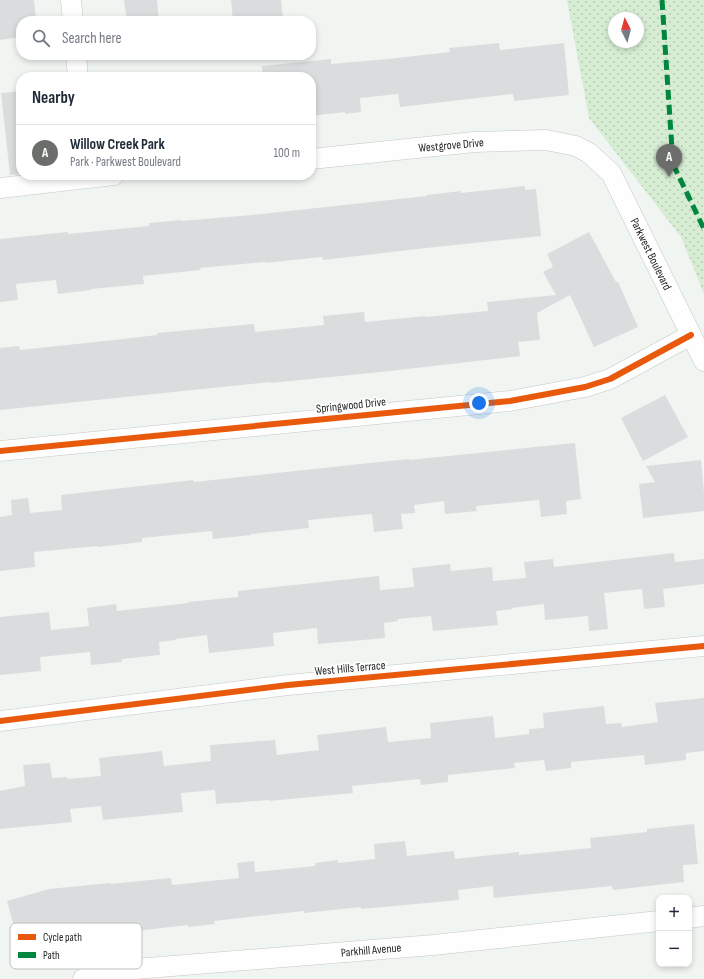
<!DOCTYPE html>
<html lang="en">
<head>
<meta charset="utf-8">
<style>
	:root { --surface:#fff; --page:#f6f6f7; --text:#1f2937; --muted:#747a83; --line:#e0e1e3; --accent:#6b6e6a }
	body { margin:0; font-family:"Sofia Sans Condensed",sans-serif; background:var(--page); color:var(--text) }
	.controls { position:absolute; right:12px; bottom:12px; display:grid; overflow:hidden; border-radius:8px; box-shadow:0 2px 6px #0003 }
	.controls button { width:36px; height:36px; display:grid; place-items:center; padding:0; border:0; border-bottom:1px solid var(--line); background:var(--surface); color:var(--text); font:20px sans-serif }
	.compass { position:absolute; left:608px; top:12px; width:36px; height:36px; border-radius:50%; background:var(--surface); box-shadow:0 2px 6px #0003; rotate:354deg }
	.you { position:absolute; left:479px; top:403px; width:14px; height:14px; margin:-10px; border:3px solid #fff; border-radius:50%; background:#1a73e8; box-shadow:0 0 0 6px #1a73e833 }
	.badge { display:grid; place-items:center; width:26px; height:26px; border-radius:50%; background:var(--accent); color:#fff; font-size:13px; font-weight:700 }
	.pin { position:absolute; translate:-50% -33px; filter:drop-shadow(0 1px 2px #0008) }
	.pin::after { content:''; position:absolute; top:21px; width:14px; height:12px; background:inherit; clip-path:polygon(0 0,100% 0,50% 100%) }
	.list { margin:0; padding:0; list-style:none }
	h2 { display:flex; justify-content:space-between; align-items:center; height:52px; margin:0; padding:0 16px; font-size:17px }
	h2 small { font-size:13px; font-weight:400; color:var(--muted) }
	.list li { display:grid; grid-template-columns:26px 1fr auto; gap:12px; align-items:center; box-sizing:border-box; height:56px; padding:0 16px; border-top:1px solid var(--line) }
	.list b { display:block; font-size:15px; white-space:nowrap }
	.list p { margin:0; font-size:13px; white-space:nowrap; color:var(--muted) }
	.list em { font-size:13px; font-style:normal; color:var(--muted) }
	.icon { flex:none; width:22px; height:22px; fill:none; stroke:currentColor; stroke-width:2; stroke-linecap:round; stroke-linejoin:round }
	.map { position:relative; flex:none; width:704px; height:979px; overflow:hidden }
	.search { position:absolute; background:var(--surface); box-shadow:0 2px 6px #0003; left:16px; top:16px; width:300px; height:44px; display:flex; align-items:center; gap:10px; box-sizing:border-box; padding:0 14px; border-radius:16px; color:var(--muted); font-size:15px }
	.panel { position:absolute; background:var(--surface); box-shadow:0 2px 6px #0003; left:16px; top:72px; width:300px; height:108px; border-radius:16px }
	.map>svg:first-child { display:block }
</style>
</head>
<body>
<div class="map">
<svg width="704" height="979" viewBox="0 0 704 979">
	<defs>
		<pattern id="grass-dots" width="8" height="8" patternUnits="userSpaceOnUse"><rect width="8" height="8" fill="#d6ecd3"/><path d="M2 2h.1M6 6h.1" fill="none" stroke="#b7cab5" stroke-width="1.8" stroke-linecap="round"/></pattern>
	</defs>
	<rect width="100%" height="100%" fill="#f1f5f1"/>
	<path fill="url(#grass-dots)" fill-rule="evenodd" d="M567,0H704V294L681,237L589,118ZM614,18H638V42H614Z"/>
	<g fill="#dadddd">
		<path d="M0,0H34L36,21H21V37L0,40Z"/>
		<path d="M124,0H157L159,21H127Z"/>
		<path d="M231,0H281L283,18L255,21H233Z"/>
		<path d="M499,43L500,50L564,43L569,95L514,101L513,94L400,107L398,94L360,98L361,112L345,114V112L311,116V77H263L262,66L331,59V64L388,59L450,52L449,48Z"/>
		<path d="M21,91V174L10,175L1,93Z"/>
		<path d="M525,186V190L536,189L541,236L426,248L323,260L322,257L265,263V262L200,268L201,270L143,276L144,284L91,289V290L58,294L56,280L16,284L18,300L0,302V239L68,232V234L149,226V223L181,220V221L252,215L427,196V195L461,191V193Z"/>
		<path d="M589,232L616,282H618L638,327L594,347L570,295L537,313L540,340L518,342L520,356L381,372L271,383V382L0,410V348L19,346L20,350L114,340L157,335V333L254,324L255,332L324,325L323,316L364,312L365,322L425,316V317L488,311L487,302L556,295L543,272L553,267L547,254Z"/>
		<path d="M665,395L688,437L643,461L621,418Z"/>
		<path d="M575,443L581,499L566,501L567,514L541,517L539,500L476,506L477,511L445,514L444,501L414,505L415,513L401,514L403,529L374,532L372,514L308,520L309,528L251,534V535L213,539L212,531L142,538V542L98,547V546L34,552L35,567L0,571V517L12,515L11,500L28,498L30,513L62,510L61,495L193,480L194,482L360,464L409,459V460Z"/>
		<path d="M701,460L704,493V511L643,518L639,484L655,482L646,466Z"/>
		<path d="M674,553L675,562L704,559V584L663,589L665,607L644,609L642,589L604,593L608,629L589,631L588,616L545,620L544,604L512,608V609L496,611L498,625L433,631L431,616L398,619V621L384,623L385,638L318,644L317,628L273,633L274,646L209,653L207,635L176,639V640L159,642L160,655L122,659V662L91,665L90,652L40,657L41,671L0,675V617L49,612L51,630L89,626L87,608L116,604L117,611L189,603L188,602L238,597V591L379,576L380,590L414,587L412,568L450,564L451,571L492,567L493,581L526,578L524,562L553,559L554,567Z"/>
		<path d="M704,698V751L686,753V760L645,765L644,755L571,762V768L546,771L544,760L514,763L515,768L448,775V782L421,785L420,779L352,786L353,793L269,801V800L216,804L215,790L181,793L183,812L103,820L101,806L70,809L72,822L0,829V791L25,786L23,765L50,763L52,778L67,777V779L101,776L99,758L162,751L164,766L211,761L210,745L275,740L277,755L319,750L317,735L386,727L388,742L431,738L430,723L493,716L495,738L529,734V729L544,728L543,713L604,706L606,724L621,723L622,727L658,722L655,703Z"/>
		<path d="M694,824L698,864L683,865L684,882L613,890L612,886L494,898L493,886L458,890L459,900L361,909V907L304,913V911L214,921L215,924L188,927V925L74,938L73,934L20,948L7,901L49,889L110,883V884L171,878L172,885L239,878L237,863L254,861L255,872L315,866V863L338,860V863L375,859L374,844L405,841L407,856L454,851L455,859L519,852V855L591,848L590,838L647,832V829Z"/>
	</g>
	<g fill="none" stroke-linecap="round" stroke-linejoin="round">
		<defs>
			<g id="minor">
				<path d="M71,0L73,21"/>
				<path d="M76,55L78,77"/>
				<path d="M311,159L474,142L546,140L576,146L589,153L611,173L704,361"/>
				<path d="M0,188L114,175"/>
				<path d="M0,451L510,401L585,387L610,379L691,335"/>
				<path d="M0,721L288,685L704,646"/>
				<path d="M689,918L704,916"/>
				<path d="M83,979L95,974L123,970L433,945L659,921"/>
			</g>
		</defs>
		<use href="#minor" stroke="#c4c7c4" stroke-width="21"/>
		<use href="#minor" stroke="#fdfefd" stroke-width="20"/>
		<path stroke="#00873e" stroke-width="5" stroke-dasharray="10 5" stroke-linecap="butt" d="M662,0L673,164L704,229"/>
		<defs>
			<g id="cycleway">
				<path d="M0,451L510,401L585,387L610,379L691,335"/>
				<path d="M0,721L288,685L704,646"/>
			</g>
		</defs>
		<use href="#cycleway" stroke="#fff" stroke-width="8"/>
		<use href="#cycleway" stroke="#e8590c" stroke-width="6"/>
	</g>
	<g text-anchor="middle" stroke-width="3.5" stroke-linejoin="round" paint-order="stroke">
		<g font-size="12" fill="#232522" stroke="#fff">
			<text transform="translate(451 145) rotate(-5)" y="4">Westgrove Drive</text>
			<text transform="translate(651 254) rotate(64)" y="4">Parkwest Boulevard</text>
			<text transform="translate(351 405) rotate(-6)" y="4">Springwood Drive</text>
			<text transform="translate(350 668) rotate(-5)" y="4">West Hills Terrace</text>
			<text transform="translate(371 950) rotate(-5)" y="4">Parkhill Avenue</text>
		</g>
	</g>
	<rect x="10" y="923" width="132" height="46" rx="6" fill="#fff" stroke="#bdbebd" stroke-width="1"/>
	<rect x="18" y="934" width="18" height="6" fill="#e8590c"/>
	<rect x="18" y="952" width="18" height="6" fill="#00873e"/>
	<g font-size="11" fill="#232522">
		<text x="43" y="941">Cycle path</text>
		<text x="43" y="959">Path</text>
	</g>
</svg>
<div class="controls">
<button>+</button>
<button>−</button>
</div>
<svg class="compass" viewBox="-18 -18 36 36"><path d="M0-13l5 13h-10z" fill="#e53935"/><path d="M0 13l5-13h-10z" fill="#747a83"/></svg>
<div class="you"></div>
<div class="pin badge" style="left:669px;top:177px">A</div>
<div class="search"><svg class="icon" aria-label="search" viewBox="0 0 24 24"><circle cx="10" cy="10" r="6"/><path d="M15 15l6 6"/></svg>Search here</div>
<section class="panel">
<h2>Nearby<small></small></h2>
<ul class="list">
<li><span class="badge">A</span><div><b>Willow Creek Park</b><p>Park · Parkwest Boulevard</p></div><em>100 m</em></li>
</ul>
</section>
</div>
</body>
</html>
